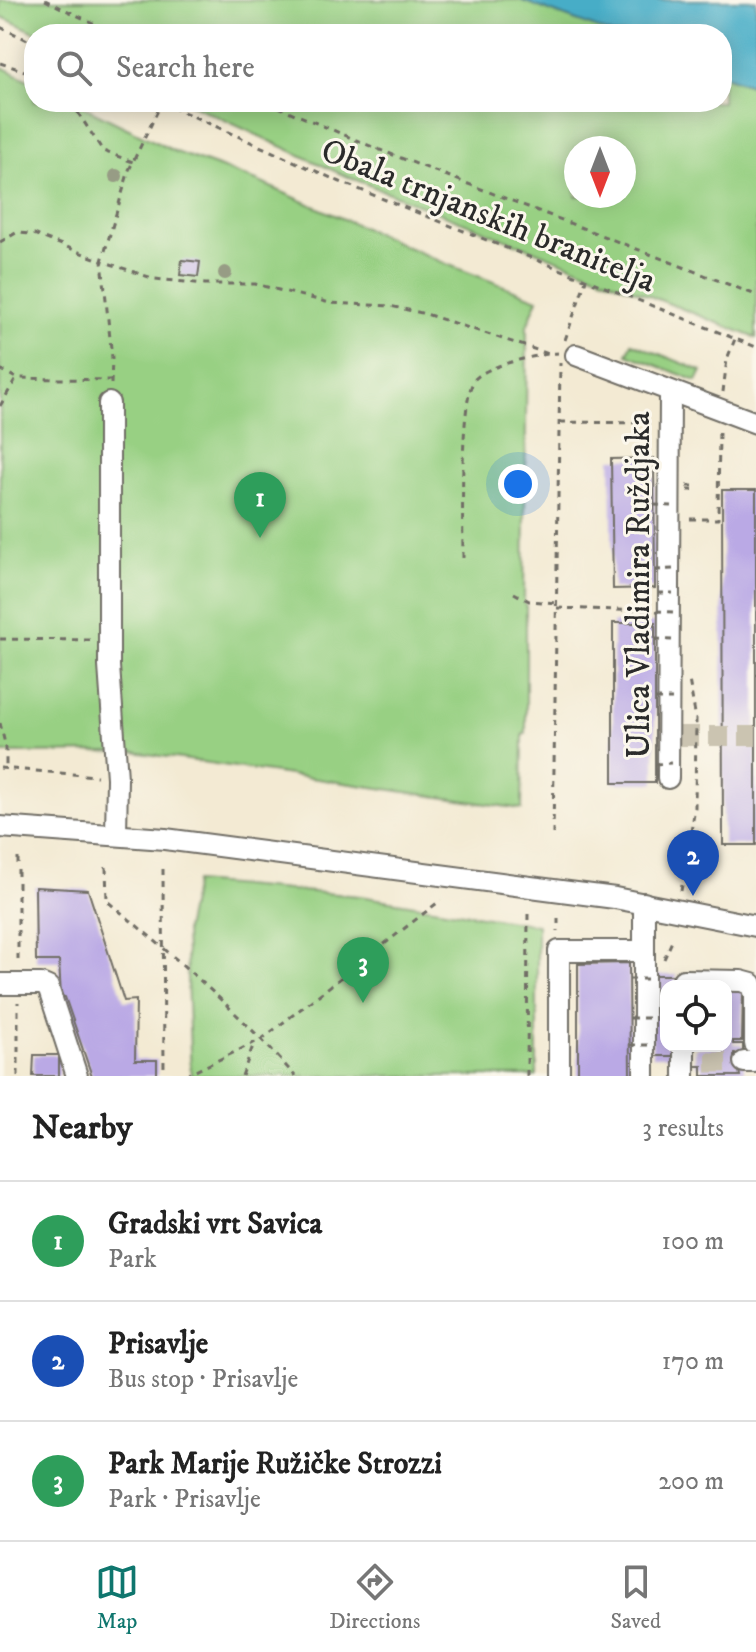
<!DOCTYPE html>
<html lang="en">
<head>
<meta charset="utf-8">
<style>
	:root { --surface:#fff; --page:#f6f6f6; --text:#222; --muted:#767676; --line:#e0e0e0; --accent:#0f766e }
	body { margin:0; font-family:"IM FELL DW Pica",serif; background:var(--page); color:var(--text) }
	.controls { position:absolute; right:24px; bottom:24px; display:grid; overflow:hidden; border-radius:16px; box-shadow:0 4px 20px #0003 }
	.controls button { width:72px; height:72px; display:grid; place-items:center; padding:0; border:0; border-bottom:2px solid var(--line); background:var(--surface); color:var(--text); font:40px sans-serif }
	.compass { position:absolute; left:564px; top:136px; width:72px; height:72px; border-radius:50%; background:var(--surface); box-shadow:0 4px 20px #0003; rotate:180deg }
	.you { position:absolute; left:518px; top:484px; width:28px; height:28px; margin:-20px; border:6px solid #fff; border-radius:50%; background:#1a73e8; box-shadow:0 0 0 12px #1a73e833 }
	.badge { display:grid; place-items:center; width:52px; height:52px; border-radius:50%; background:var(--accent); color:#fff; font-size:26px; font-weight:700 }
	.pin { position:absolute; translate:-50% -66px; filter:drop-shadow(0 2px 4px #0008) }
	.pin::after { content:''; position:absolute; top:42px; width:28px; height:24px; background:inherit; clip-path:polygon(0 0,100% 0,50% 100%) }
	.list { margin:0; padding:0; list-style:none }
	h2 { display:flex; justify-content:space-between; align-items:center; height:104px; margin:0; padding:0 32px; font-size:34px }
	h2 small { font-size:26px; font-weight:400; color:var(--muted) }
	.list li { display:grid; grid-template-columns:52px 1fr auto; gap:24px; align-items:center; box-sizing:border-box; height:120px; padding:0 32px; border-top:2px solid var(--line) }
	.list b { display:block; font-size:30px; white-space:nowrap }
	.list p { margin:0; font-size:26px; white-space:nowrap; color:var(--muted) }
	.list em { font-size:26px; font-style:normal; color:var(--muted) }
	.icon { flex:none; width:44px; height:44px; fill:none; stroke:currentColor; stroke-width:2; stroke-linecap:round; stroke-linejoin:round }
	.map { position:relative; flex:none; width:756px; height:1076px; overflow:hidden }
	.search { position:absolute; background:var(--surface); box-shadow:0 4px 20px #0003; left:24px; right:24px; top:24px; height:88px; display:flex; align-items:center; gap:20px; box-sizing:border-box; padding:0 28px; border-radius:32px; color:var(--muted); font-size:30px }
	.sheet { height:464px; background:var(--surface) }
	nav { display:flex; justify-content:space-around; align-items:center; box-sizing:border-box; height:112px; border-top:2px solid var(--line); background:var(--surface); font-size:22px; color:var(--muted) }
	nav a { display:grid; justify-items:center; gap:4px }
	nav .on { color:var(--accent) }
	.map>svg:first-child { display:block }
</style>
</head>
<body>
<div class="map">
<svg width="756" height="1076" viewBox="0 0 756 1076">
	<rect width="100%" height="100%" fill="#fbf7ec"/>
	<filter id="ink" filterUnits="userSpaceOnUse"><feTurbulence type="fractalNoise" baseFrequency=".0125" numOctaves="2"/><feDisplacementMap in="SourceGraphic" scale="16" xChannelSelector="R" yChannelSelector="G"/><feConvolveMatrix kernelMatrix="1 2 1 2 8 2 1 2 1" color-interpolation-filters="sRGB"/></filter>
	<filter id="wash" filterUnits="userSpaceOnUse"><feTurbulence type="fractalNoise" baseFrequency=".006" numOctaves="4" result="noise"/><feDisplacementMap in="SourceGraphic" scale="32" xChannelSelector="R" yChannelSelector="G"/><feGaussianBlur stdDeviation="1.8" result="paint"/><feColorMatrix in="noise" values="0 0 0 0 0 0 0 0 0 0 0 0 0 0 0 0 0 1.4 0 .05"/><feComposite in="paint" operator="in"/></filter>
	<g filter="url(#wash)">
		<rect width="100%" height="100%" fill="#f3ead3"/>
		<g fill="#98d083" stroke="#627e57" stroke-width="2" fill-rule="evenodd">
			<path d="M0,0H520L612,34H39L0,16Z"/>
			<path d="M0,66L34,83V102H74L176,152L257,181L444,263L538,299L527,326L524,603L526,604V734H523L522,809L134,752L0,753Z"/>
			<path d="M722,75L756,87V338L341,174L186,102H722ZM576,148H624V196H576Z"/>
			<path d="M632,343L702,371L697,381L627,354Z"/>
			<path d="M195,882L360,896L537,925V1076H191L185,930Z"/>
		</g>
		<path fill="#47adc7" stroke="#396c79" stroke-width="2" d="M520,0H756V87L722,75V34H612Z"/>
		<g id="blocks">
			<g fill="#baa9e5">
				<path d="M182,260L200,262L198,277L180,275Z"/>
				<path d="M654,458L655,588L613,589L611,459Z"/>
				<path d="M722,490H756V845H723Z"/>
				<rect x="613" y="623" width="42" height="160"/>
				<path d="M35,887L88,890L124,1001L136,1000L135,1060H157V1076H92L65,997L61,996L59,961H36Z"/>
				<path d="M629,963L630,1076H578V964Z"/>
				<path d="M652,975H676V986H666V1046H676V1056H652Z"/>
				<path d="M726,990H743L742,1041H733V1044H743V1053H734V1056H744V1071H739L740,1076H702V1066H695V1048L726,1046Z"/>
				<path d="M34,1055H59V1076H33Z"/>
			</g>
		</g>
	</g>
	<g filter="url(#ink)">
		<use href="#blocks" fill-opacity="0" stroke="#716e66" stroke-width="2"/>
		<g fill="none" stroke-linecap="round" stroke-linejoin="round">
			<g stroke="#cbc4b1" stroke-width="20" stroke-dasharray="20 10" stroke-linecap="butt">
				<path d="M679,736H756"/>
				<path d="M676,1063L744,1062"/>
			</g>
			<defs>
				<g id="minor">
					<path d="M576,355L756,423"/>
					<path d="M109,403V666L117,778L116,834"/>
					<path d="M668,778L670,392"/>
					<path d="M0,827L165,839L615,898L756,926"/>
					<path d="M0,984H41L48,987L77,1076"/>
					<path d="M683,986V980L741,981L752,984L755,996V1044"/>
					<path d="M684,1046V1076"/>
					<path d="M744,1062H755"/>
					<path d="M559,1076V951H644"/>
					<path d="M644,1076V903"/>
				</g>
			</defs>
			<use href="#minor" stroke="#716e66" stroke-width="24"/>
			<g stroke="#716e66" stroke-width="3" stroke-dasharray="6 6" stroke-linecap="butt">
				<path d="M45,0L116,34"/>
				<path d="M0,27L34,43"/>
				<path d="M0,63L34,74"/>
				<path d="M71,102L103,151L133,162"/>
				<path d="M161,102L338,181L756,347"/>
				<path d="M267,102L375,148L756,295"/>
				<path d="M0,242L16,233L34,234L102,261L129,170L162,102"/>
				<path d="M565,340L586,280"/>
				<path d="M0,369L16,378L110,380"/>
				<path d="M111,384L112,358L102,261L155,279L205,284H255L330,303L390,306L426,314L549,354"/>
				<path d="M723,392L727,359L735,339"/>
				<path d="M0,406L16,379"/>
				<path d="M560,422L652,423"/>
				<path d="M687,486H694V490H688"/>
				<path d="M690,519H718L719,428"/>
				<path d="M463,558C463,527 459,399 475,379C487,365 540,354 558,353"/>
				<path d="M514,593L529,601L557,603"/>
				<path d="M557,608L648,611"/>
				<path d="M0,639L92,640"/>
				<path d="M0,723L6,748V768"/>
				<path d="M0,768L97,776"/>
				<path d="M553,834L560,363"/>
				<path d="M18,858V966"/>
				<path d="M106,867L107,901C173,955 238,1011 295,1076"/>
				<path d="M163,869L164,1076"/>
				<path d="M681,891L695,808L696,719L689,680"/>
				<path d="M558,918V931"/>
				<path d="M664,959L672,941"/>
				<path d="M18,1076V1002"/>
				<path d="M185,1076L262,1039L441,900"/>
				<path d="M242,1076L254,1043"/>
				<path d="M527,1076L528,913"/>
			</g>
			<use href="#minor" stroke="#fff" stroke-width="20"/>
			<g stroke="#716e66" stroke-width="3" stroke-dasharray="6 6" stroke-linecap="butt">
				<path d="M654,505L673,506"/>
				<path d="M655,570L673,569"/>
				<path d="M658,593H673"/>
				<path d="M656,611L673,612"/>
				<path d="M655,639L672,640"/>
				<path d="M655,699H672"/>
				<path d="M655,764L671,763"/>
				<path d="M629,979H647"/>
				<path d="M630,1018H648"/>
				<path d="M630,1045H648"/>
			</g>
		</g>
		<g fill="#979c85">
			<circle cx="116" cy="176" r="7"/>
			<circle cx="225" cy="273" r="7"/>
		</g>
	</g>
	<g text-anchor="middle" stroke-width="6" stroke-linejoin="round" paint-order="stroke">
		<g font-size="34" fill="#2b2b2b" stroke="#fbf7ec">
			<text transform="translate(489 214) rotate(22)" y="12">Obala trnjanskih branitelja</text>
			<text transform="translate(637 585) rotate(-90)" y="12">Ulica Vladimira Ruždjaka</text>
		</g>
	</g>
</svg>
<div class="controls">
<button><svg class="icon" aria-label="locate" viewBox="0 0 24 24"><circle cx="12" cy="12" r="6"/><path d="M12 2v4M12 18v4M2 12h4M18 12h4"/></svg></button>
</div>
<svg class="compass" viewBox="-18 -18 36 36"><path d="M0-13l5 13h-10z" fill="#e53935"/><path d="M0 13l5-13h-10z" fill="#767676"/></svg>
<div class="you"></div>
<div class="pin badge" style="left:260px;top:538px;background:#2e9e5b">1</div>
<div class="pin badge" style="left:693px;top:896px;background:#1a4fb4">2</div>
<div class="pin badge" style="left:363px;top:1003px;background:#2e9e5b">3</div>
<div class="search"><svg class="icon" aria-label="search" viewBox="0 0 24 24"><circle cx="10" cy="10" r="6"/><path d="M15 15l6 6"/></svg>Search here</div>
</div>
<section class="sheet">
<h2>Nearby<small>3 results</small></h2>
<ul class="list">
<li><span class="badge" style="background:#2e9e5b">1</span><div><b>Gradski vrt Savica</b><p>Park</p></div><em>100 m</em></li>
<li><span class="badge" style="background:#1a4fb4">2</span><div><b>Prisavlje</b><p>Bus stop · Prisavlje</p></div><em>170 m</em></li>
<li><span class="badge" style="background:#2e9e5b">3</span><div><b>Park Marije Ružičke Strozzi</b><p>Park · Prisavlje</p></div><em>200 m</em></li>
</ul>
</section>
<nav>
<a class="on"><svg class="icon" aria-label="map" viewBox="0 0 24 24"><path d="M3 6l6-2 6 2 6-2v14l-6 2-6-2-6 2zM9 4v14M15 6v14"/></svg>Map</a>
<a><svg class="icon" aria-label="directions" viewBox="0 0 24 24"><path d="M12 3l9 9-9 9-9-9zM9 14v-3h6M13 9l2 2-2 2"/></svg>Directions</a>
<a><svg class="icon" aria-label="saved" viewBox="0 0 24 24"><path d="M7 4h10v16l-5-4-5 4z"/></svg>Saved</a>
</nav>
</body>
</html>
